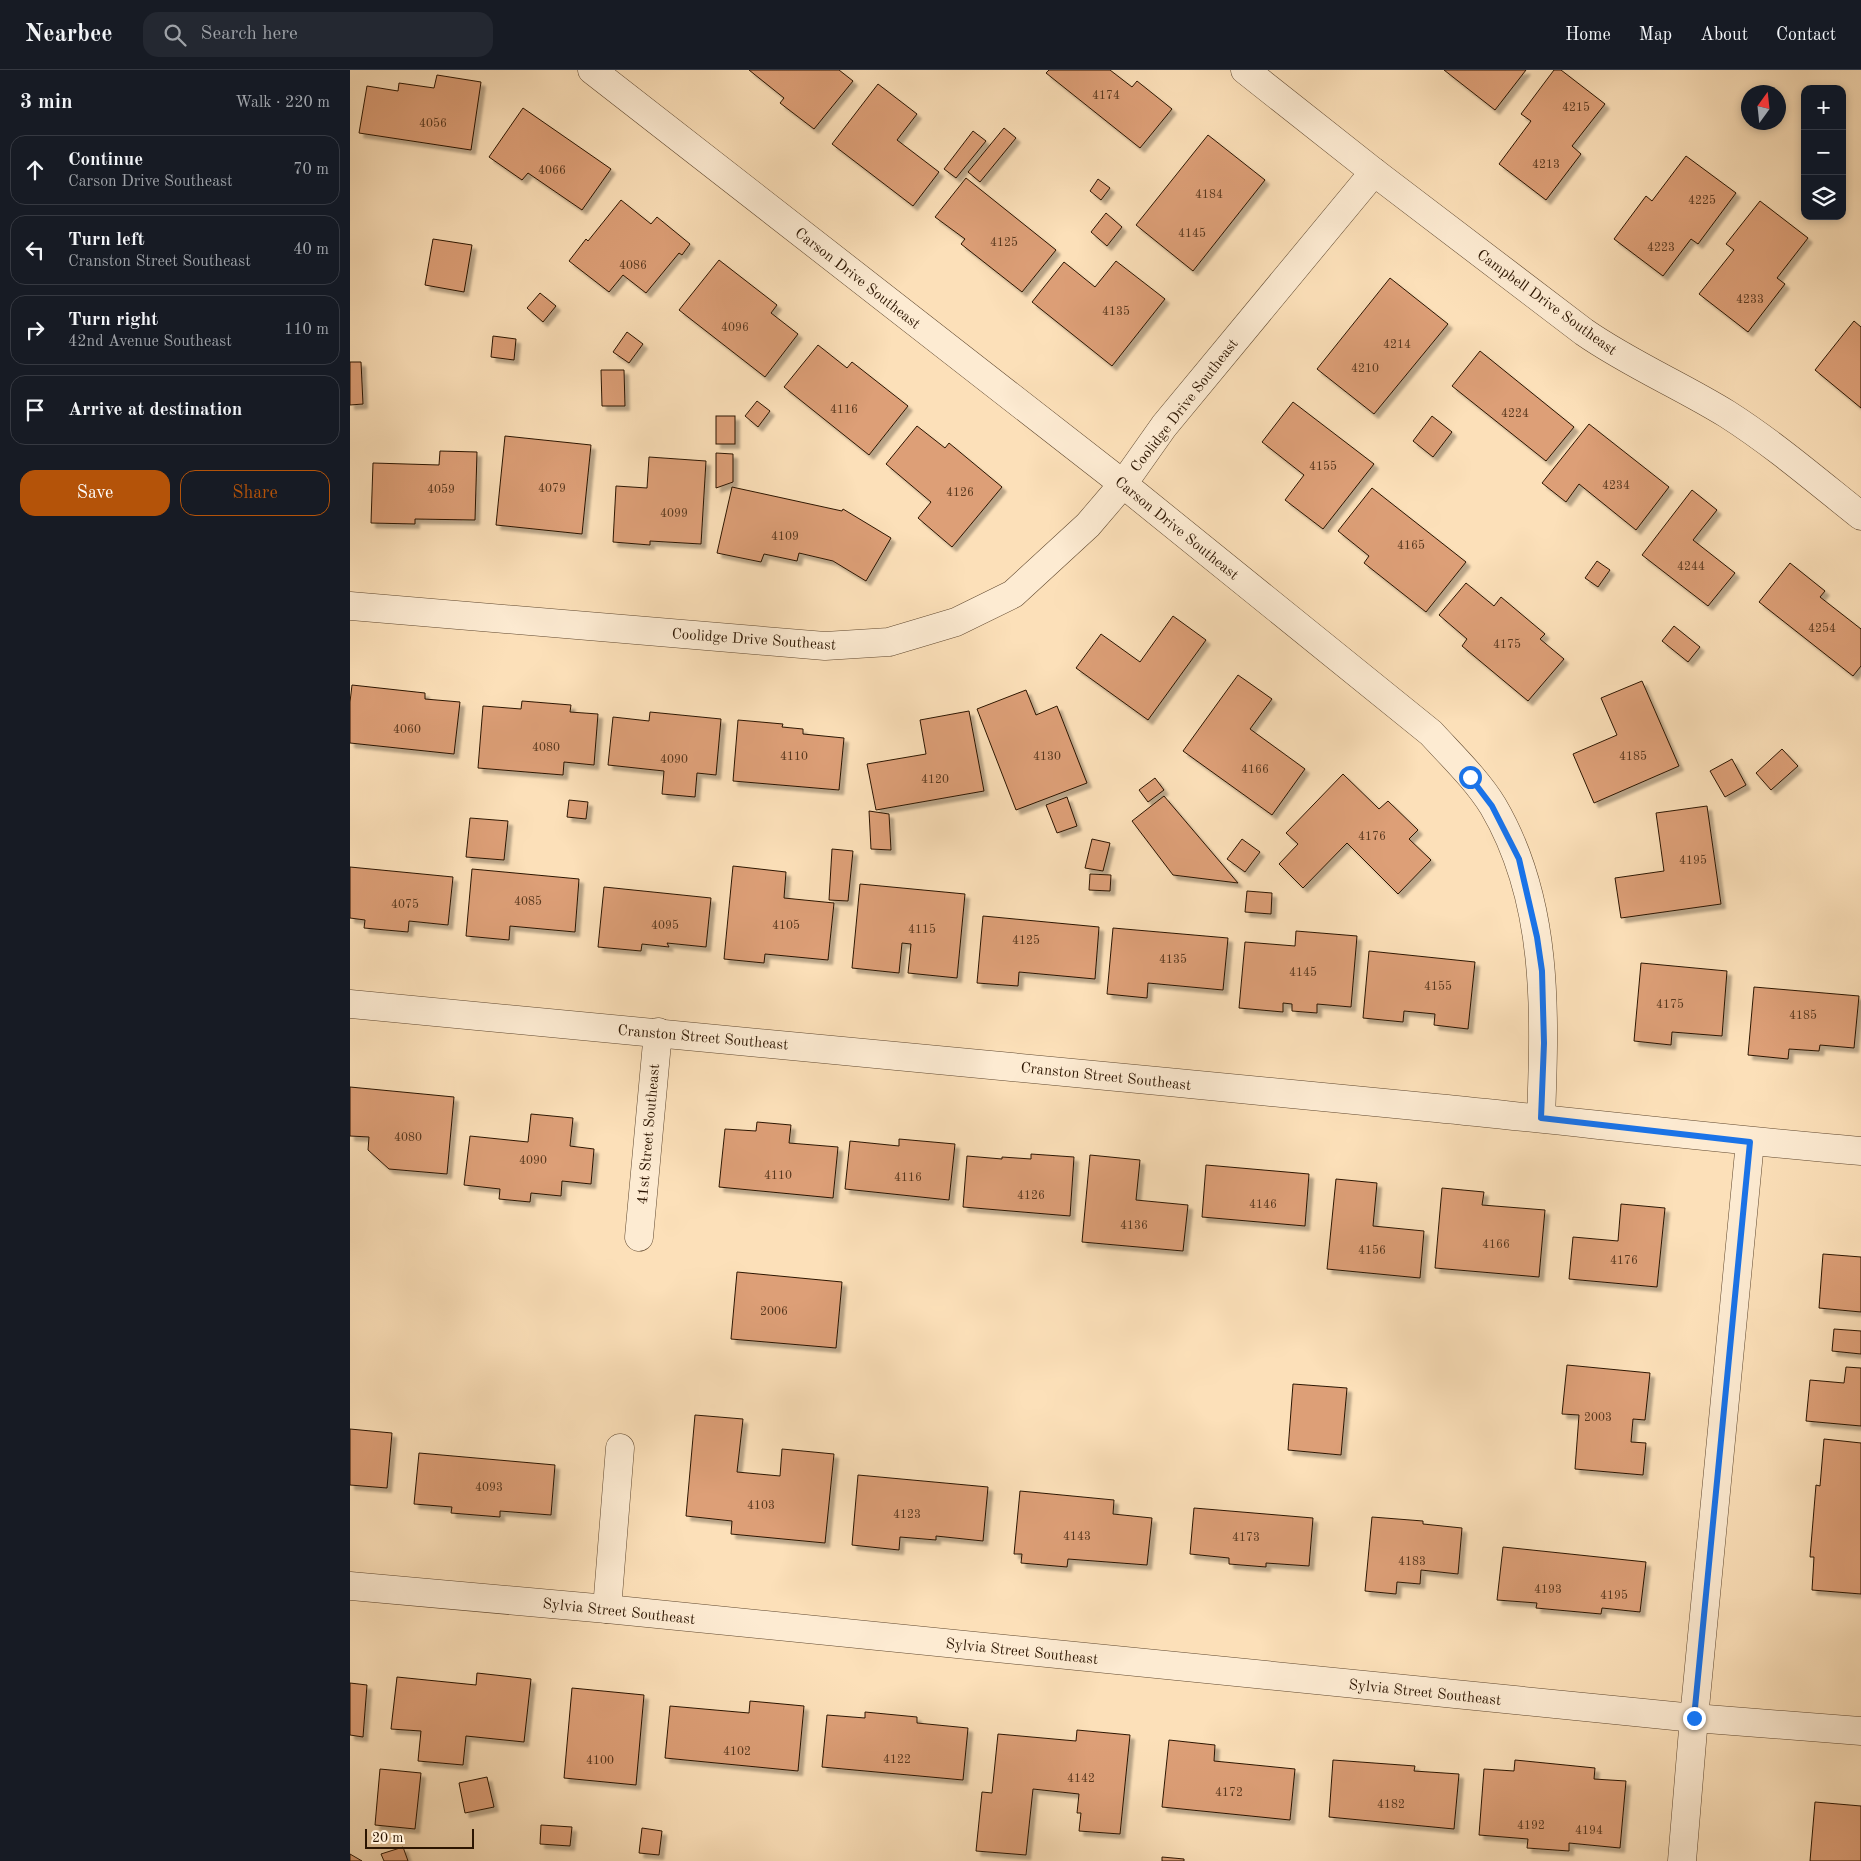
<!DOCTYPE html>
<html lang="en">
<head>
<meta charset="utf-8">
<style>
	:root { --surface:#171b24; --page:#242831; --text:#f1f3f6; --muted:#9ea1a6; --line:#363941; --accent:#b45309 }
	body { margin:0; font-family:"Old Standard TT",serif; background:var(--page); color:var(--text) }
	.controls { position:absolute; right:15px; top:15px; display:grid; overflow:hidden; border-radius:10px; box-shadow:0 2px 8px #0003 }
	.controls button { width:45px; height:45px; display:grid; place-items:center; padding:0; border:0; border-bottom:1px solid var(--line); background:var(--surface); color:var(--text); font:25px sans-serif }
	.compass { position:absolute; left:1391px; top:15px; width:45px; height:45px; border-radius:50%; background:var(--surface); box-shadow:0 2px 8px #0003; rotate:15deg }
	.scale { position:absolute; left:15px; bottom:12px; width:109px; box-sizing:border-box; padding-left:5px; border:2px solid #2c1501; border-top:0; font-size:14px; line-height:18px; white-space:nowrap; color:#2c1501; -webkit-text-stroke:4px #fdebd2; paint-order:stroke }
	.stop { position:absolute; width:15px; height:15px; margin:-11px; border:4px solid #1a73e8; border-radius:50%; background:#fff }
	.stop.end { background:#1a73e8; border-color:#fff; box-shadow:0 1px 5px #0008 }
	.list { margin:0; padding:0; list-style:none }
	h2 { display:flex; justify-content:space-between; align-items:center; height:65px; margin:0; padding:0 20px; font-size:21px }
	h2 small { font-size:16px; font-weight:400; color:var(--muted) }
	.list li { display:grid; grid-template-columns:32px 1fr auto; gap:15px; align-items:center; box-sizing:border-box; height:70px; margin:0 10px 10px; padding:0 10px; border:1px solid var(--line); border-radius:15px }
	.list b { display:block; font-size:19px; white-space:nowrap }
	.list p { margin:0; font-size:16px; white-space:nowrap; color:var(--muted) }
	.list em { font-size:16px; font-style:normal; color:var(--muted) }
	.actions { display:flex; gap:10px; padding:15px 20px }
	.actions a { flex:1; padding:11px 0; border:1px solid var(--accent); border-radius:15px; text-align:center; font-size:18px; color:var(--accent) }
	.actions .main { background:var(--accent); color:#fff }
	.icon { flex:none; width:28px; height:28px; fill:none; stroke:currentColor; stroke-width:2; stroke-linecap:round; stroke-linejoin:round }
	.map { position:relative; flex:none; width:1511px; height:1791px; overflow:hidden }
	header { display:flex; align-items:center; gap:30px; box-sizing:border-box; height:70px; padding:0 25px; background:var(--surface); border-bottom:1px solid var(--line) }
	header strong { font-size:24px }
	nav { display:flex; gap:28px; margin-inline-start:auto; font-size:18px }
	.search { width:350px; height:45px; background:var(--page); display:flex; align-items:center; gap:12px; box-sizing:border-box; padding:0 18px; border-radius:15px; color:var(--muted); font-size:19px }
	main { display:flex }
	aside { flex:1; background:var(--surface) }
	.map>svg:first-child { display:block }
</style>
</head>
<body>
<header>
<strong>Nearbee</strong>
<div class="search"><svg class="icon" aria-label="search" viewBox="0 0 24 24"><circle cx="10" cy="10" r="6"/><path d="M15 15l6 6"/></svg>Search here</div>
<nav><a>Home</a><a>Map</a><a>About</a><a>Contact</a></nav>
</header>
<main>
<aside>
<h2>3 min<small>Walk · 220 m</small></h2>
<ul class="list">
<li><svg class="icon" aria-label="ahead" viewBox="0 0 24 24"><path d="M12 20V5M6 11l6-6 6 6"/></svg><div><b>Continue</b><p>Carson Drive Southeast</p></div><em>70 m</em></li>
<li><svg class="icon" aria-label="left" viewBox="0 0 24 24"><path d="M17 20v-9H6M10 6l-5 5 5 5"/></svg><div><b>Turn left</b><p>Cranston Street Southeast</p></div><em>40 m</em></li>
<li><svg class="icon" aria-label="right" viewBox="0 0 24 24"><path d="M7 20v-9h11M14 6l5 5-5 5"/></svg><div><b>Turn right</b><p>42nd Avenue Southeast</p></div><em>110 m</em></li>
<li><svg class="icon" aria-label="arrive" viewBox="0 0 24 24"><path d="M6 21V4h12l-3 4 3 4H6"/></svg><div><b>Arrive at destination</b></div></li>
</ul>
<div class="actions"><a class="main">Save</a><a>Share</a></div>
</aside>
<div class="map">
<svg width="1511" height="1791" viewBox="0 0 1511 1791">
	<defs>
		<filter id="shadow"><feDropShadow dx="4.5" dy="4.5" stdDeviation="1" flood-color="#0004"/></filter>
	</defs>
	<rect width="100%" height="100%" fill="#fce0b9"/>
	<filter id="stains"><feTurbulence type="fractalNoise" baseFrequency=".004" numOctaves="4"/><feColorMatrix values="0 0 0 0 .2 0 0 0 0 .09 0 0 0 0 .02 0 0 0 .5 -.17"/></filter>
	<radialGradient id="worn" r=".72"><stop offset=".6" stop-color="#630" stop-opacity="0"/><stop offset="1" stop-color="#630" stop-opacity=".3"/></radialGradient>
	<g fill="#dd9f77" stroke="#2c1501" filter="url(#shadow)">
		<path d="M399,0H489L503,11L464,59L430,33L434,28Z"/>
		<path d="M699,0H760L782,17L787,11L822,39L790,78L696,3Z"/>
		<path d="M1094,0H1176L1145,40Z"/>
		<path d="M1204,0H1211L1255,34L1222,76L1231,84L1196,130L1149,94L1181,51L1171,44Z"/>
		<path d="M87,5L131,12L121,80L9,63L17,16L48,21L49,13L84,18Z"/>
		<path d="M528,14L567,44L547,70L589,102L563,136L482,74Z"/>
		<path d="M173,38L261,99L232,140L178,103L172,110L139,87Z"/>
		<path d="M654,58L666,68L630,112L618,102Z"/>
		<path d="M623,61L636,71L606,108L594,99Z"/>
		<path d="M858,65L915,110L843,201L786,155Z"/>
		<path d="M1336,86L1386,123L1348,174L1341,169L1313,206L1264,169L1296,126L1302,131Z"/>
		<path d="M616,108L706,180L672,222L611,174L615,169L585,147Z"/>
		<path d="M748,109L760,118L751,130L740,121Z"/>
		<path d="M271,130L301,154L307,147L340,174L332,185L329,183L296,223L273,205L259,222L219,191L236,169L238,171Z"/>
		<path d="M1410,131L1458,168L1427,208L1435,214L1398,262L1349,224L1384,180L1376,174Z"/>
		<path d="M756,143L772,157L757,176L741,162Z"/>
		<path d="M83,169L122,175L114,222L75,215Z"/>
		<path d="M369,190L427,235L421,243L448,264L415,307L329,240Z"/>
		<path d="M766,191L815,229L762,296L682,232L714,192L745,217Z"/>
		<path d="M1040,208L1098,254L1024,344L967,299Z"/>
		<path d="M190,223L206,236L193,252L177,238Z"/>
		<path d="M1504,251L1511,257V338L1465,300Z"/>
		<path d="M277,262L293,274L279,293L263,282Z"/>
		<path d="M143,266L166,269L164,290L141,287Z"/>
		<path d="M468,275L497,298L502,292L558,336L519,385L434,317Z"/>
		<path d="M1130,281L1224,357L1196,391L1102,316Z"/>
		<path d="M0,292H11L13,334L0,335Z"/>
		<path d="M251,300H274L275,336H252Z"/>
		<path d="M407,331L420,341L408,357L395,346Z"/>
		<path d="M943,332L1024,394L973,459L935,430L954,405L912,372Z"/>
		<rect x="366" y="346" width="19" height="28"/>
		<path d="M1082,346L1102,362L1083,387L1063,371Z"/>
		<path d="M1239,354L1319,417L1286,460L1229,414L1216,432L1192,413Z"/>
		<path d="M567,356L595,378L599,373L652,417L602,477L568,448L581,432L536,394Z"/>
		<path d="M155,366L241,375L232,464L146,455Z"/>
		<path d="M90,381L127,382L125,450L65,449V454L21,453L23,393L89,395Z"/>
		<path d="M366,383L383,384V412L366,418Z"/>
		<path d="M299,387L356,391L351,474L300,471V475L263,472L266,416L297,418Z"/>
		<path d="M382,417L492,441L493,439L541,468L516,511L483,491L449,483L447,491L414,484L411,492L367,483Z"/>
		<path d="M1022,418L1116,492L1076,542L1014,493L1019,486L988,461Z"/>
		<path d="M1342,420L1367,440L1343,470L1385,503L1358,536L1292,485Z"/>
		<path d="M1247,491L1260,500L1248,517L1235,508Z"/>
		<path d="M1440,493L1475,521L1470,527L1511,559V596L1503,606L1409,532Z"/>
		<path d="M1116,513L1144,536L1151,527L1195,564L1190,569L1214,589L1178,631L1112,576L1117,569L1089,545Z"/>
		<path d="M823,546L856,570L798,650L726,598L751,564L790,592Z"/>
		<path d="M1324,556L1350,577L1338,592L1312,571Z"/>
		<path d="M888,605L922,629L900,659L955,699L922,745L833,681Z"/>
		<path d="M1292,611L1329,696L1244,733L1223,684L1267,665L1251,628Z"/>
		<path d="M2,615L75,623V629L110,632L104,684L0,673V632Z"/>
		<path d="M676,620L686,645L707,636L737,713L666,740L627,639Z"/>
		<path d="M172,631L221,635L220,642L248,644L244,695L214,692L213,705L128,698L133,636L171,639Z"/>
		<path d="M619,641L634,721L526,740L517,694L576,684L570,650Z"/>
		<path d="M300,642L371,649L366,705L347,703L345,727L312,724L314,701L258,695L263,647L299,651Z"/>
		<path d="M388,650L433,654L432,657L453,659V664L494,668L489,720L383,711Z"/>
		<path d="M1432,679L1448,696L1421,720L1406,703Z"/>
		<path d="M1382,689L1396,715L1375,727L1360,701Z"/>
		<path d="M993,704L1029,739L1038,731L1068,760L1059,769L1081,790L1048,824L997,773L953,818L929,794L948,774L936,763Z"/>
		<path d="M805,708L814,720L798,732L789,720Z"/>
		<path d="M814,726L888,813L823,805L782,751Z"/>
		<path d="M717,727L727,756L707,763L696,735Z"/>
		<path d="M219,730L238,732L236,749L217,747Z"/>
		<path d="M1357,736L1371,834L1271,848L1265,808L1314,801L1306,743Z"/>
		<path d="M519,741L539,744L541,780L521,779Z"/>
		<path d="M120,748L158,751L154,790L116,787Z"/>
		<path d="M742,769L760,773L753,801L735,798Z"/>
		<path d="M892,769L910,782L895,802L877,789Z"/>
		<path d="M482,779L503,781L498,831L479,830Z"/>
		<path d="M383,796L436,802L434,828L484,833L478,890L415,884L414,893L374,889Z"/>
		<path d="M0,797L103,807L98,855L59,851L58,862L14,858L15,850L0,848Z"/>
		<path d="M122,799L229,809L225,862L160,856L159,870L116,866Z"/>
		<path d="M740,804L761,805L760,821L739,820Z"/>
		<path d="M510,814L615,824L607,908L558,903L561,874L552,873L549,903L502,898Z"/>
		<path d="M254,817L361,828L356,877L317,873L319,877L292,874L291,881L248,877Z"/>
		<path d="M897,821L922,823L921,844L895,842Z"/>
		<path d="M633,846L749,857L745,909L669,902L668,916L627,913Z"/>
		<path d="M763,858L878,868L873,920L798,913L797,928L757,924Z"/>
		<path d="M946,861L1007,866L1001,937L967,934V943L942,941V934L933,933V942L889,938L895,872L945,876Z"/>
		<path d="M1019,881L1125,892L1118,959L1084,955L1085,944L1054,941L1053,952L1013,948Z"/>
		<path d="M1291,893L1377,901L1372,966L1322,962L1321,975L1284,971Z"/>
		<path d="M1404,917L1509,926L1504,978L1470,975L1469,981L1439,979L1438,989L1398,985Z"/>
		<path d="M0,1017L104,1027L97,1104L39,1099L18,1080L19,1067L0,1066Z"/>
		<path d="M181,1044L223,1048L220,1076L244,1079L241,1114L212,1111L211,1126L181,1123L180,1132L149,1129L150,1119L114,1115L120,1066L178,1072Z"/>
		<path d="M407,1052L441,1055L439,1073L488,1077L483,1128L369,1117L375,1059L406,1061Z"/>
		<path d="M549,1069L605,1074L599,1130L495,1119L500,1071L549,1076Z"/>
		<path d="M681,1084L724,1087L720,1146L613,1137L617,1086L652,1089V1087L681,1089Z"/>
		<path d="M740,1085L790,1090L786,1130L838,1135L833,1181L732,1172Z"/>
		<path d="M856,1095L959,1104L955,1156L852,1147Z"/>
		<path d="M986,1109L1027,1113L1023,1156L1074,1161L1070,1208L977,1199Z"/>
		<path d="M1092,1118L1134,1122L1132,1135L1195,1140L1189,1207L1085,1198Z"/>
		<path d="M1271,1134L1315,1138L1307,1217L1219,1209L1223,1167L1268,1171Z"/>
		<path d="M1473,1184L1511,1187V1242L1469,1238Z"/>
		<path d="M387,1202L492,1212L486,1278L381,1269Z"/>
		<path d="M1484,1259L1511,1261V1284L1482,1281Z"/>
		<path d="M1217,1295L1300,1303L1295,1350L1283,1349L1281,1372L1296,1373L1293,1405L1225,1399L1229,1345L1212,1344Z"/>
		<path d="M1496,1297L1511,1298V1356L1456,1351L1460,1310L1494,1313Z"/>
		<path d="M943,1314L997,1318L991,1385L938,1380Z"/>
		<path d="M345,1345L393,1349L387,1402L430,1406L432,1379L484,1384L475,1473L381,1464L382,1451L336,1446Z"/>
		<path d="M0,1359L42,1363L37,1418L0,1415Z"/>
		<path d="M1474,1369L1511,1373V1524L1462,1520L1464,1487H1460L1466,1415L1470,1416Z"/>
		<path d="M69,1383L205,1395L201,1445L150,1441V1447L101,1443L102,1437L64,1434Z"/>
		<path d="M508,1405L638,1417L633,1471L586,1466V1470L550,1467L549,1480L502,1475Z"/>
		<path d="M670,1421L764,1430L763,1444L802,1448L797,1495L718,1489L717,1497L671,1493L672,1484H664Z"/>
		<path d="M844,1438L963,1448L959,1496L916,1493V1497L879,1494V1488L840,1484Z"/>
		<path d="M1022,1447L1073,1451V1454L1112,1458L1108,1504L1071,1500L1070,1514L1047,1512L1046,1524L1015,1521Z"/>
		<path d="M1153,1477L1296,1492L1290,1542L1252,1538L1251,1544L1186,1538L1187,1533L1147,1530Z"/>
		<path d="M127,1603L181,1609L174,1672L116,1666L113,1695L68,1691L71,1661L41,1659L47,1607L126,1615Z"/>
		<path d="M0,1613L17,1615L13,1667L0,1665Z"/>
		<path d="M222,1618L294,1625L286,1715L214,1708Z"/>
		<path d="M400,1631L454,1636L448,1701L315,1688L320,1636L399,1643Z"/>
		<path d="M515,1642L567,1647V1653L618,1658L613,1710L472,1697L477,1645L515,1648Z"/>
		<path d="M727,1660L780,1665L770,1764L729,1761L731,1743H727L729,1724L683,1719L676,1785L626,1781L632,1722L642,1723L648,1664L726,1671Z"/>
		<path d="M819,1670L865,1675L864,1691L945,1699L940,1750L812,1737Z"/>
		<path d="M983,1690L1065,1696L1064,1701L1109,1704L1104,1759L979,1747Z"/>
		<path d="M1165,1690L1245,1698L1244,1709L1276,1711L1270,1778L1219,1773V1781L1177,1778L1178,1769L1129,1765L1134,1699L1164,1701Z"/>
		<path d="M30,1699L71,1703L65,1759L25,1755Z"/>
		<path d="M137,1707L144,1737L115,1743L109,1713Z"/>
		<path d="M1465,1732L1511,1736V1791H1460Z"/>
		<path d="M191,1755L222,1757L220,1776L190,1774Z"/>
		<path d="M292,1758L312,1761L309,1785L289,1783Z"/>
		<path d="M53,1777L58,1791H34L31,1784Z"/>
		<path d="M0,1784L12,1791H0Z"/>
		<path d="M812,1787L834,1789V1791H812Z"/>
	</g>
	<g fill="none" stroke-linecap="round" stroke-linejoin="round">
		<defs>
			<g id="minor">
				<path d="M242,0L773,414L1081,663C1102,686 1127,710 1143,736C1199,831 1195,942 1191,1048"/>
				<path d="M895,0L1024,102L1234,262C1280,294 1330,315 1377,344C1424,374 1467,411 1511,446"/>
				<path d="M0,536L475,576L539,572L606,552L663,524L738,455L773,414L814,356L1024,102"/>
				<path d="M0,934C362,967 724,1003 1086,1038C1228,1052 1369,1069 1511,1081"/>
				<path d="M289,1167L308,962"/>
				<path d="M0,1516L257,1539L1344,1648L1511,1661"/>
				<path d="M257,1539L270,1378"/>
				<path d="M1332,1791L1344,1648L1400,1072"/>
			</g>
		</defs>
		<use href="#minor" stroke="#60482f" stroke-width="29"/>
		<use href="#minor" stroke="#fdebd2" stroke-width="28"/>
	</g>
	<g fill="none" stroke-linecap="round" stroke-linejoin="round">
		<path stroke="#1a73e8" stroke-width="6" d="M1120,707L1142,736L1169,789L1187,867L1192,901L1194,973L1191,1048L1400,1072L1344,1648"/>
	</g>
	<g text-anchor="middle" stroke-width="4.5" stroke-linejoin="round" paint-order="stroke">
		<g font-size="12" fill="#58381e">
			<text x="756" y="29">4174</text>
			<text x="1226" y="41">4215</text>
			<text x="83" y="57">4056</text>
			<text x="1196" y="98">4213</text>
			<text x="202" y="104">4066</text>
			<text x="859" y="128">4184</text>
			<text x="1352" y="134">4225</text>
			<text x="842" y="167">4145</text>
			<text x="654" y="176">4125</text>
			<text x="1311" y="181">4223</text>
			<text x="283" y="199">4086</text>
			<text x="1400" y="233">4233</text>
			<text x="766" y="245">4135</text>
			<text x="385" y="261">4096</text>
			<text x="1047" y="278">4214</text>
			<text x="1015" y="302">4210</text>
			<text x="494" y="343">4116</text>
			<text x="1165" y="347">4224</text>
			<text x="973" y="400">4155</text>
			<text x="1266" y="419">4234</text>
			<text x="202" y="422">4079</text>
			<text x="91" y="423">4059</text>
			<text x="610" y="426">4126</text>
			<text x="324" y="447">4099</text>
			<text x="435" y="470">4109</text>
			<text x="1061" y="479">4165</text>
			<text x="1341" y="500">4244</text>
			<text x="1472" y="562">4254</text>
			<text x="1157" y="578">4175</text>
			<text x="57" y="663">4060</text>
			<text x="196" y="681">4080</text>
			<text x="444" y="690">4110</text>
			<text x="697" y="690">4130</text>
			<text x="1283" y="690">4185</text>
			<text x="324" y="693">4090</text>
			<text x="905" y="703">4166</text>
			<text x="585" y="713">4120</text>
			<text x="1022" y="770">4176</text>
			<text x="1343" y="794">4195</text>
			<text x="178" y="835">4085</text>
			<text x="55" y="838">4075</text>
			<text x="315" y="859">4095</text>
			<text x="436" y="859">4105</text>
			<text x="572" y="863">4115</text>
			<text x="676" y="874">4125</text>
			<text x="823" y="893">4135</text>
			<text x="953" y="906">4145</text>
			<text x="1088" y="920">4155</text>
			<text x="1320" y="938">4175</text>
			<text x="1453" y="949">4185</text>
			<text x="58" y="1071">4080</text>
			<text x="183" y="1094">4090</text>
			<text x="428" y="1109">4110</text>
			<text x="558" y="1111">4116</text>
			<text x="681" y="1129">4126</text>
			<text x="913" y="1138">4146</text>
			<text x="784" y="1159">4136</text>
			<text x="1146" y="1178">4166</text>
			<text x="1022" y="1184">4156</text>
			<text x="1274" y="1194">4176</text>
			<text x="424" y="1245">2006</text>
			<text x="1248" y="1351">2003</text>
			<text x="139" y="1421">4093</text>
			<text x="411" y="1439">4103</text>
			<text x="557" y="1448">4123</text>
			<text x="727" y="1470">4143</text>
			<text x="896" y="1471">4173</text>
			<text x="1062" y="1495">4183</text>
			<text x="1198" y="1523">4193</text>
			<text x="1264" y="1529">4195</text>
			<text x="387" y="1685">4102</text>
			<text x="547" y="1693">4122</text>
			<text x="250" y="1694">4100</text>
			<text x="731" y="1712">4142</text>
			<text x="879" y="1726">4172</text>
			<text x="1041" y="1738">4182</text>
			<text x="1181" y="1759">4192</text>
			<text x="1239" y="1764">4194</text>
		</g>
		<g font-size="15" fill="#2c1501" stroke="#fdebd2">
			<text transform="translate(508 208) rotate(38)" y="5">Carson Drive Southeast</text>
			<text transform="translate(1197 232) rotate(36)" y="5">Campbell Drive Southeast</text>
			<text transform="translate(834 335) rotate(-52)" y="5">Coolidge Drive Southeast</text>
			<text transform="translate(827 458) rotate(39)" y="5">Carson Drive Southeast</text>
			<text transform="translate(404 569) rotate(4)" y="5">Coolidge Drive Southeast</text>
			<text transform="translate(353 967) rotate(5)" y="5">Cranston Street Southeast</text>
			<text transform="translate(756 1006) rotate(6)" y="5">Cranston Street Southeast</text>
			<text transform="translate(298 1064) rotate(-85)" y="5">41st Street Southeast</text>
			<text transform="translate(269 1541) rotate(6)" y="5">Sylvia Street Southeast</text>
			<text transform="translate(672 1581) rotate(6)" y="5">Sylvia Street Southeast</text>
			<text transform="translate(1075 1622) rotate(6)" y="5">Sylvia Street Southeast</text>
		</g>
	</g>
	<rect width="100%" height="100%" filter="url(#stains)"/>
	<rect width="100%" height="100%" fill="url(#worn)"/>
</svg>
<div class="controls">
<button>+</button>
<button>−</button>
<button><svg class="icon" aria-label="layers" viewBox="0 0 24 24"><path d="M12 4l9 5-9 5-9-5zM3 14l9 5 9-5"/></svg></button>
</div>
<svg class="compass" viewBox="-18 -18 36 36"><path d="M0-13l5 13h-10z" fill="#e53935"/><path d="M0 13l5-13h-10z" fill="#9ea1a6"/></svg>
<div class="scale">20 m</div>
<div class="stop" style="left:1120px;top:707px"></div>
<div class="stop end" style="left:1344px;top:1648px"></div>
</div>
</main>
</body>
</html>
